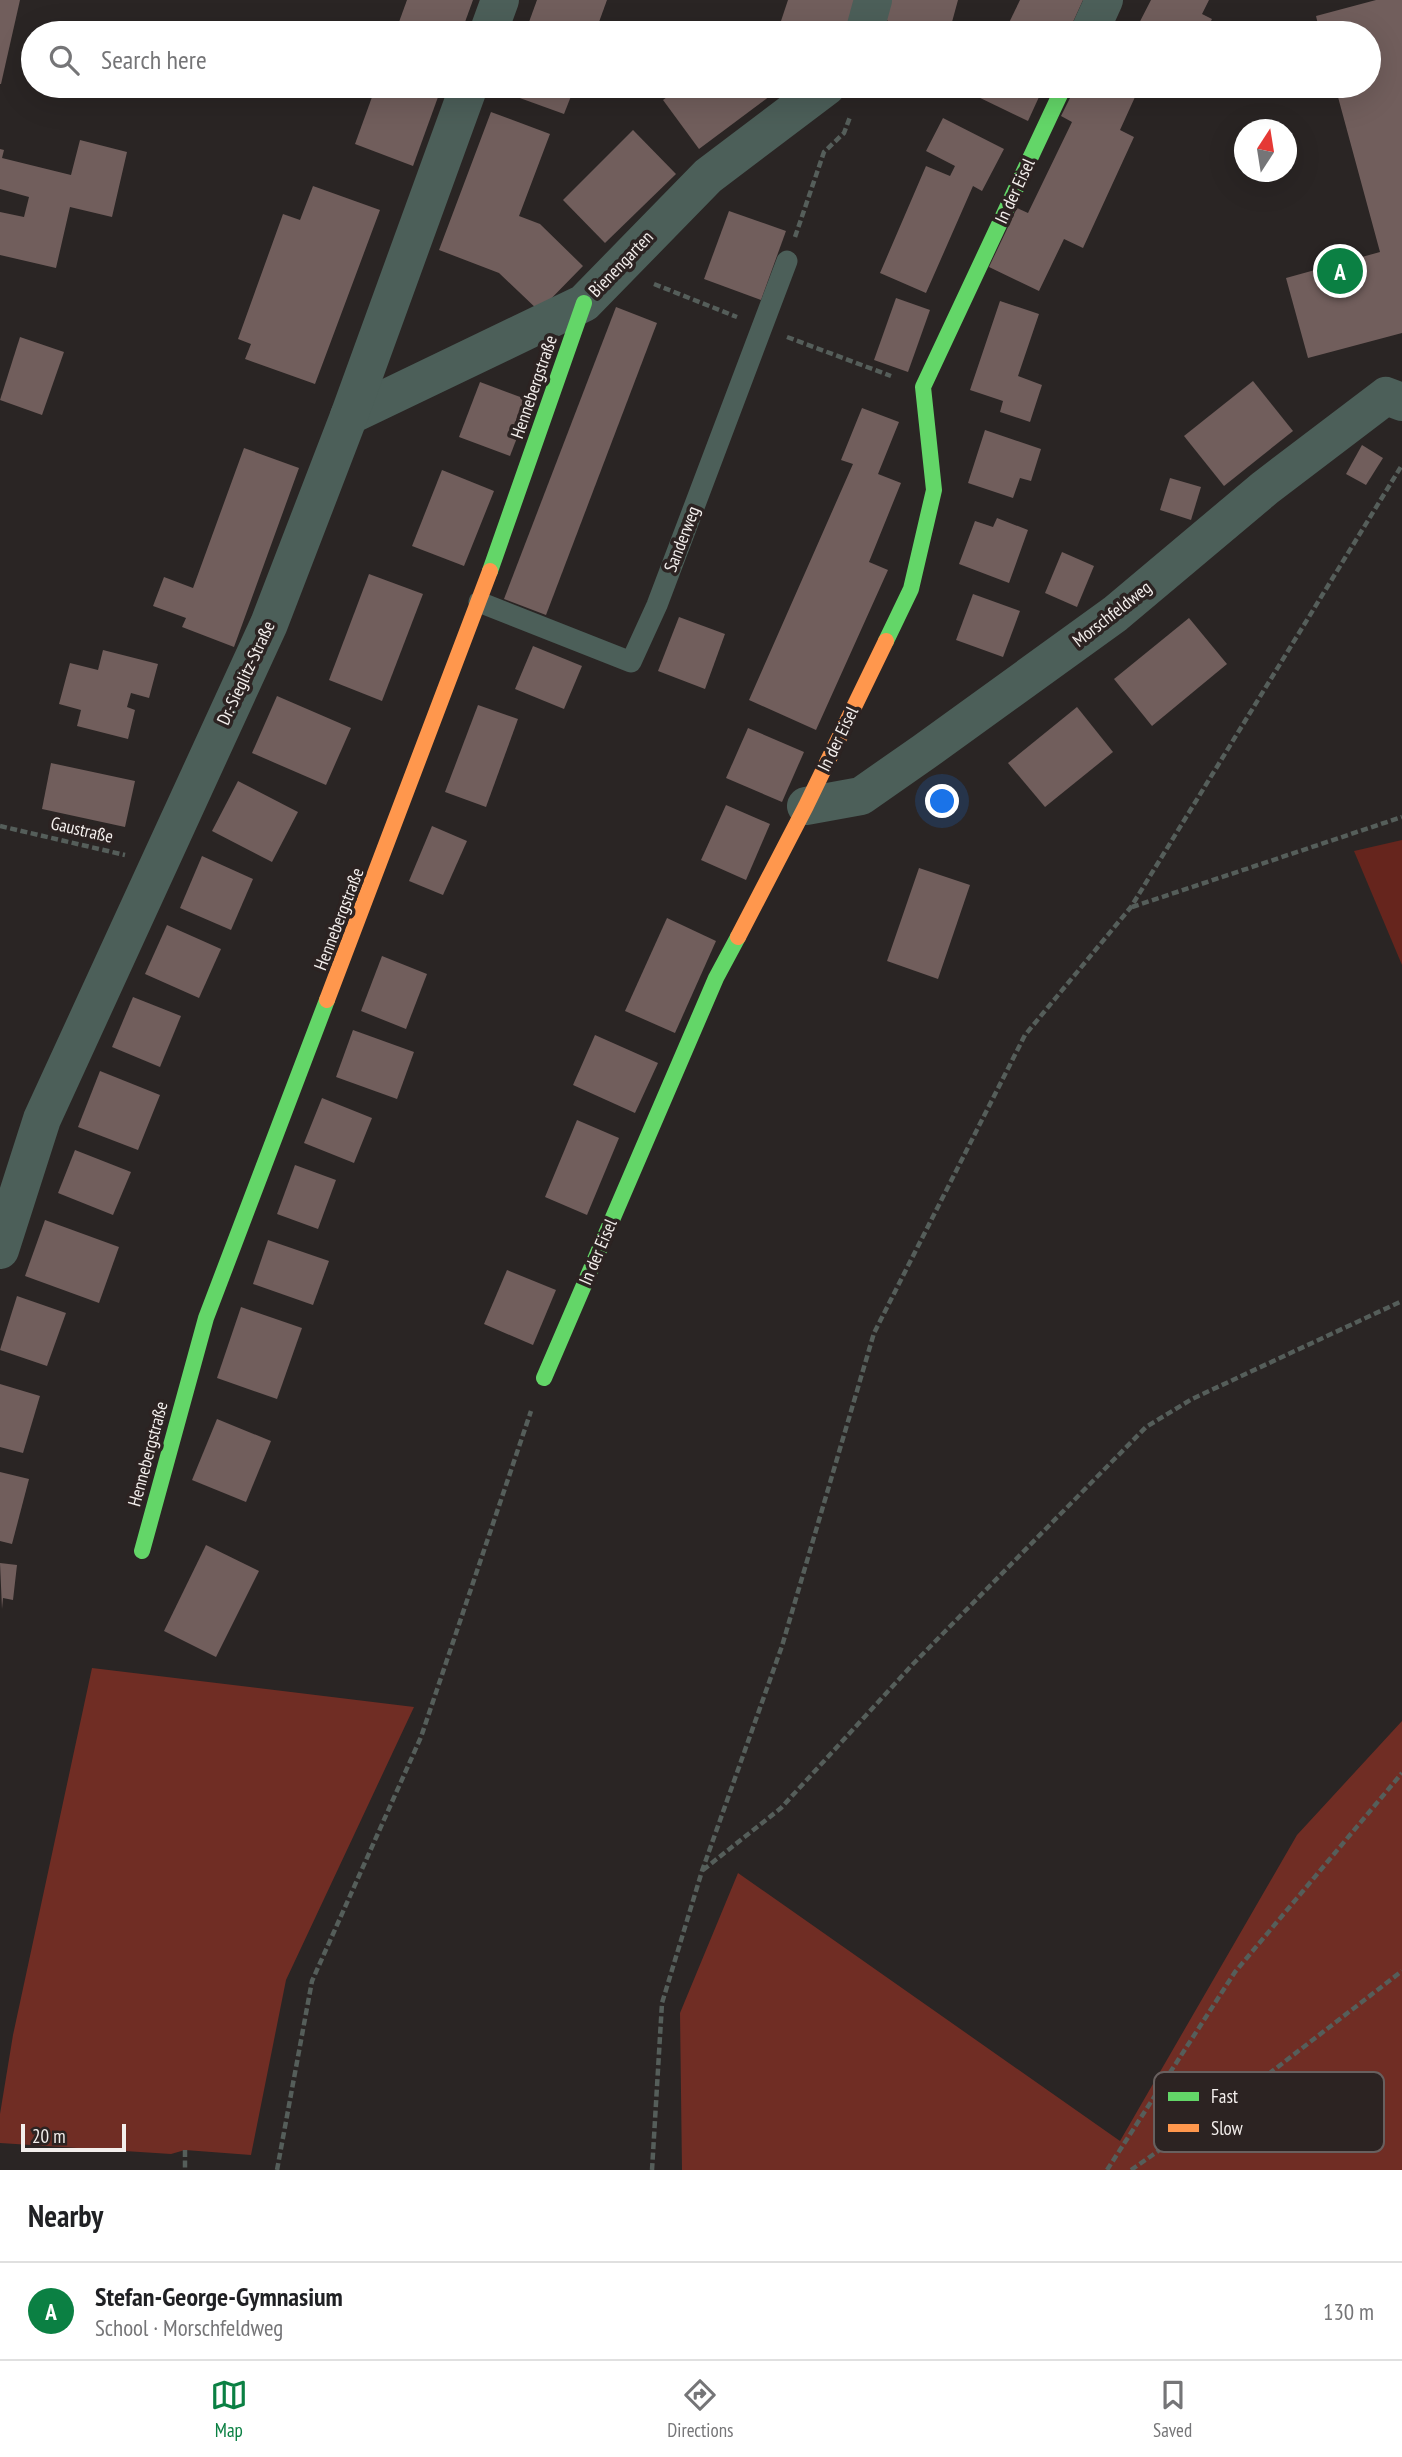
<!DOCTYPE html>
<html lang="en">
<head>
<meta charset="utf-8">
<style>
	:root { --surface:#fff; --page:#f6f6f6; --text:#202124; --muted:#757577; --line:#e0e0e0; --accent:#0b8043 }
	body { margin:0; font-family:"PT Sans Narrow",sans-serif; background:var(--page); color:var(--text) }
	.compass { position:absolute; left:1234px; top:119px; width:63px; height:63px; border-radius:50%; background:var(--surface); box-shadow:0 7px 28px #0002; rotate:12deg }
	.scale { position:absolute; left:21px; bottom:18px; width:105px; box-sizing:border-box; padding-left:7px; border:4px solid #f3eeec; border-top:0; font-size:19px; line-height:24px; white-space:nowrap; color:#f3eeec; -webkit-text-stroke:5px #2c2322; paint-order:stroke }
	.you { position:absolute; left:943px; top:802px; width:24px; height:24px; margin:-18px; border:5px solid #fff; border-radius:50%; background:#1a73e8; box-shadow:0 0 0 10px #1a73e833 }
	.badge { display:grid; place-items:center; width:46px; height:46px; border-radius:50%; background:var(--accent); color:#fff; font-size:23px; font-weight:700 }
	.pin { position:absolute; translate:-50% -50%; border:4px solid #fff; box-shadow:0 2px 7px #0006 }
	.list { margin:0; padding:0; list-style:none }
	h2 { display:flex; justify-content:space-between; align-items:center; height:91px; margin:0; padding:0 28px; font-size:30px }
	h2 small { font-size:23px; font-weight:400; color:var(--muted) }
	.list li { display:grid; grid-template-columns:46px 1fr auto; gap:21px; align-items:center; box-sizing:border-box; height:98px; padding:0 28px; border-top:2px solid var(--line) }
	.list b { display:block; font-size:26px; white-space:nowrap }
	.list p { margin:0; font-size:23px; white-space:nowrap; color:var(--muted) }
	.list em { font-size:23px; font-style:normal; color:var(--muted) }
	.icon { flex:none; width:38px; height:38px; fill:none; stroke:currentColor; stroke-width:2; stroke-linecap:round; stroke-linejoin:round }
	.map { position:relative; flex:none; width:1402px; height:2170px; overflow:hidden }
	.search { position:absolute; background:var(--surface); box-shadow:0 7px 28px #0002; left:21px; right:21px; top:21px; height:77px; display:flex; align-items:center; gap:18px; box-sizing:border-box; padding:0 24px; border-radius:38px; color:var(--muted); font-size:26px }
	.sheet { height:189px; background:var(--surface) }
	nav { display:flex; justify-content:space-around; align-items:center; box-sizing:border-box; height:98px; border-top:2px solid var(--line); background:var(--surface); font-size:19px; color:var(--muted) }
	nav a { display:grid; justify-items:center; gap:4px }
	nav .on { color:var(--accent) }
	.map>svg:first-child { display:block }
</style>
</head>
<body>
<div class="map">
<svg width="1402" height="2170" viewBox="0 0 1402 2170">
	<rect width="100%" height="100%" fill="#2a2524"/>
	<path fill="#66251d" d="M1402,840V965L1354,851Z"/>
	<g fill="#702d24">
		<path d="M92,1668L414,1707L286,1980L251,2155L185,2150L171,2154L0,2143V2114L13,2035Z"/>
		<path d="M1402,1721V2170H682L680,2013L738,1873L1120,2141L1297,1835Z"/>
	</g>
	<g fill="#715e5c">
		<path d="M0,0H20L1,84H0Z"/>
		<path d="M407,0H473L461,33H395Z"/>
		<path d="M537,0H607L595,33H525Z"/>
		<path d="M788,0H855L845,33H809L780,24Z"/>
		<path d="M890,0H958L949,33H904L884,18Z"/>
		<path d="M1020,0H1083L1068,33H1004Z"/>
		<path d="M1151,0H1209L1202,14L1212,19L1205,33H1134Z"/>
		<path d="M1376,0H1402V333L1308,358L1286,278L1380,252L1335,86H1369V33H1320L1316,16Z"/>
		<path d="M376,86H442L413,166L355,144Z"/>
		<path d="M505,86H575L564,114L503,92Z"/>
		<path d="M682,86H775L778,90L699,149L663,100Z"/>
		<path d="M979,86H1044L1028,121L974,95Z"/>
		<path d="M1076,86H1140L1120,130L1134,137L1083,248L1064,239L1039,291L989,267L1017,208L1028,213L1072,122L1061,116Z"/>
		<path d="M491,112L550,134L519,216L540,224L583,266L539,311L499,273L439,250Z"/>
		<path d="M943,118L1004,149L982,191L973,186L926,293L880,273L926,166L950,176L955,166L926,151Z"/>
		<path d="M633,130L676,174L605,243L563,200Z"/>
		<path d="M80,140L127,152L112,217L70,207L56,268L0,255V212L24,217L29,197L0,189V149L4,150L2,158L71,175Z"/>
		<path d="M313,186L380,210L315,384L245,359L251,344L238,339L283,214L300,220Z"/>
		<path d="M729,211L786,231L761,300L704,279Z"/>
		<path d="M896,298L930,310L908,372L874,360Z"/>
		<path d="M1000,301L1039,314L1018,376L1042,385L1030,422L1000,412L1003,401L970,390Z"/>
		<path d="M616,307L657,323L546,615L504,599Z"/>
		<path d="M20,337L64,352L42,415L0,400Z"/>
		<path d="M1253,381L1293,431L1224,486L1184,436Z"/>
		<path d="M480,382L531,401L510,456L459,437Z"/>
		<path d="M862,408L899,422L878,474L901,483L869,562L888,570L816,730L749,700L853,464L841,460Z"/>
		<path d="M985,430L1041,449L1031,481L1020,478L1013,498L968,483Z"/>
		<path d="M1362,445L1383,458L1366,485L1346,474Z"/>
		<path d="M244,448L299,468L234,647L182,627L186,618L153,606L164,577L193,588Z"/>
		<path d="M442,470L494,491L464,566L412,546Z"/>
		<path d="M1170,478L1201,487L1191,520L1160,510Z"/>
		<path d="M997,518L1028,530L1009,583L959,564L975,521L993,527Z"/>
		<path d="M1062,552L1094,566L1077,607L1045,593Z"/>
		<path d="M369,574L423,594L382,701L329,680Z"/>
		<path d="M973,594L1020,611L1003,657L956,640Z"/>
		<path d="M679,617L725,634L705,689L658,671Z"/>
		<path d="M1189,618L1227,664L1152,726L1114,679Z"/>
		<path d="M533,646L582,666L564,709L515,689Z"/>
		<path d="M103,650L158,664L149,698L131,693L127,707L135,710L128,739L77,726L81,710L59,704L70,663L98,670Z"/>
		<path d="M277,696L351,728L326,785L252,753Z"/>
		<path d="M478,705L518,719L486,807L445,792Z"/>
		<path d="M1077,707L1113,752L1045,807L1008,763Z"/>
		<path d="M748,728L804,752L782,802L726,778Z"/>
		<path d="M51,763L135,781L125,827L42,809Z"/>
		<path d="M238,781L298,812L272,862L212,831Z"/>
		<path d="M726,805L770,824L746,880L701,860Z"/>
		<path d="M432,826L467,841L443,895L409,881Z"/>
		<path d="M202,856L253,879L231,930L180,908Z"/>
		<path d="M919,868L970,885L938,979L887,961Z"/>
		<path d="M667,918L716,941L675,1033L625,1011Z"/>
		<path d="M167,925L221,949L199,998L145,974Z"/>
		<path d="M382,956L427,974L406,1029L361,1011Z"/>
		<path d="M133,997L181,1016L160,1067L112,1047Z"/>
		<path d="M353,1030L414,1052L397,1099L336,1077Z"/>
		<path d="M595,1035L658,1063L635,1113L573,1085Z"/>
		<path d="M100,1071L160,1095L138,1150L78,1127Z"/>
		<path d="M322,1098L372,1118L354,1163L304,1143Z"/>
		<path d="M577,1120L619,1138L587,1215L545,1197Z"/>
		<path d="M75,1150L131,1172L113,1215L58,1193Z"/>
		<path d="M295,1165L336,1180L318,1229L277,1214Z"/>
		<path d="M45,1220L119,1247L99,1303L25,1276Z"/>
		<path d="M268,1240L329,1261L313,1305L253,1284Z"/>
		<path d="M507,1270L556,1290L533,1345L484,1324Z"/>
		<path d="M17,1296L66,1313L47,1366L0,1350Z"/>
		<path d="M241,1307L302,1328L277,1399L217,1378Z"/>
		<path d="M0,1384L40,1396L23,1453L0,1447Z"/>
		<path d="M217,1419L271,1441L246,1502L192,1480Z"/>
		<path d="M0,1472L29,1479L12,1544L0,1541Z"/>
		<path d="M206,1545L259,1571L216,1657L164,1631Z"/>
		<path d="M0,1563L17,1565L13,1600L3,1598L2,1609Z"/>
	</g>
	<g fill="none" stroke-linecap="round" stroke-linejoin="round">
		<g stroke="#555e5a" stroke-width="4.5" stroke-dasharray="7 3.5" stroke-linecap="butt">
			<path d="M795,237L824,152L844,133L850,117"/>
			<path d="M654,284L737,317"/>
			<path d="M787,337L891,376"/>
			<path d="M0,826L125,855"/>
			<path d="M1132,907L1402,817"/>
			<path d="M703,1870L781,1808L913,1664L1146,1427L1192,1399L1402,1301"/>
			<path d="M185,2150V2170"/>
			<path d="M277,2170L312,1981L421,1737L531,1411"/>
			<path d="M652,2170L662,2003L702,1871L782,1646L874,1333L1025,1035L1131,907L1402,465"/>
			<path d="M1107,2170L1235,1972L1402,1773"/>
			<path d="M1131,2170L1266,2076L1402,1971"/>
		</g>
		<path stroke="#4c5f59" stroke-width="21" d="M479,602L631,662L657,605L787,261"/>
		<g stroke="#4c5f59" stroke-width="38">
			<path d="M488,33L500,0"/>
			<path d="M864,33L873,0"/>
			<path d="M1089,33L1104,0"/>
			<path d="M349,416L584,303L708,176L827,86"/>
			<path d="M806,806L861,796L924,752L1115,614L1265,488L1386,396L1402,402"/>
			<path d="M0,1250L42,1119L269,624L349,416L469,86"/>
		</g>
		<g stroke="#63d668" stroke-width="16">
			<path d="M490,571L584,303"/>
			<path d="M886,641L911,589L934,490L923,387L1064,86"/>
			<path d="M544,1378L716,978L738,937"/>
			<path d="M142,1551L206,1318L327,1000"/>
		</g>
		<g stroke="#ff974d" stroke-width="16">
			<path d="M738,937L806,806L886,641"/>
			<path d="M327,1000L490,571"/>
		</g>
	</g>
	<g text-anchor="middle" stroke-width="7" stroke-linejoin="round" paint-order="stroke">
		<g font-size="18" fill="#f3eeec" stroke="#2c2322">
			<text transform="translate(1015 191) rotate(-65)" y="6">In der Eisel</text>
			<text transform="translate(621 264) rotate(-46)" y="6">Bienengarten</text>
			<text transform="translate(534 387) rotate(-71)" y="6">Hennebergstraße</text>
			<text transform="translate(682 539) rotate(-69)" y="6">Sanderweg</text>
			<text transform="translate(1112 614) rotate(-38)" y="6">Morschfeldweg</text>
			<text transform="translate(246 673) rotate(-65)" y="6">Dr.-Sieglitz-Straße</text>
			<text transform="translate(838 739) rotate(-64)" y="6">In der Eisel</text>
			<text transform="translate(82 830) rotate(13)" y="6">Gaustraße</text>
			<text transform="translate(339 919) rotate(-69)" y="6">Hennebergstraße</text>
			<text transform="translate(598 1252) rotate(-67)" y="6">In der Eisel</text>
			<text transform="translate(148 1454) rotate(-75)" y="6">Hennebergstraße</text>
		</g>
	</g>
	<rect x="1154" y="2072" width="230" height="80" rx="10" fill="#2c2322" stroke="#68605f" stroke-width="2"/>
	<rect x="1168" y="2092" width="31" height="9" fill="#63d668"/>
	<rect x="1168" y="2124" width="31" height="8" fill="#ff974d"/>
	<g font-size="19" fill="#f3eeec">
		<text x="1211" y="2103">Fast</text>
		<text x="1211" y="2135">Slow</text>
	</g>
</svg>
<svg class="compass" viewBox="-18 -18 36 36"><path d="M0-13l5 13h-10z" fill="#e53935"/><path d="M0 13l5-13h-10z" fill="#757577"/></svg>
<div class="scale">20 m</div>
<div class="you"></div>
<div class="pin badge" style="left:1340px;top:271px">A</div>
<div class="search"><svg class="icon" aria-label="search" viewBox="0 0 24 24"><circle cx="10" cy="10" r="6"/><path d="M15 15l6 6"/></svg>Search here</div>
</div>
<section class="sheet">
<h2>Nearby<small></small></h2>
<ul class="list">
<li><span class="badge">A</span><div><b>Stefan-George-Gymnasium</b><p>School · Morschfeldweg</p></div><em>130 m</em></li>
</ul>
</section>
<nav>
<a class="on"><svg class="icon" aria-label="map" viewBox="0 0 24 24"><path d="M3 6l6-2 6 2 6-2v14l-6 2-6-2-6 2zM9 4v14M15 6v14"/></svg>Map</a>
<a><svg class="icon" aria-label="directions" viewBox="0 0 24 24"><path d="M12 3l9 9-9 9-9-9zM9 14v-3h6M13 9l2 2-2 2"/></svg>Directions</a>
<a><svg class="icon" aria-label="saved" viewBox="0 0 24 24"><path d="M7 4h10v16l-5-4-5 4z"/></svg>Saved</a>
</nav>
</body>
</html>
